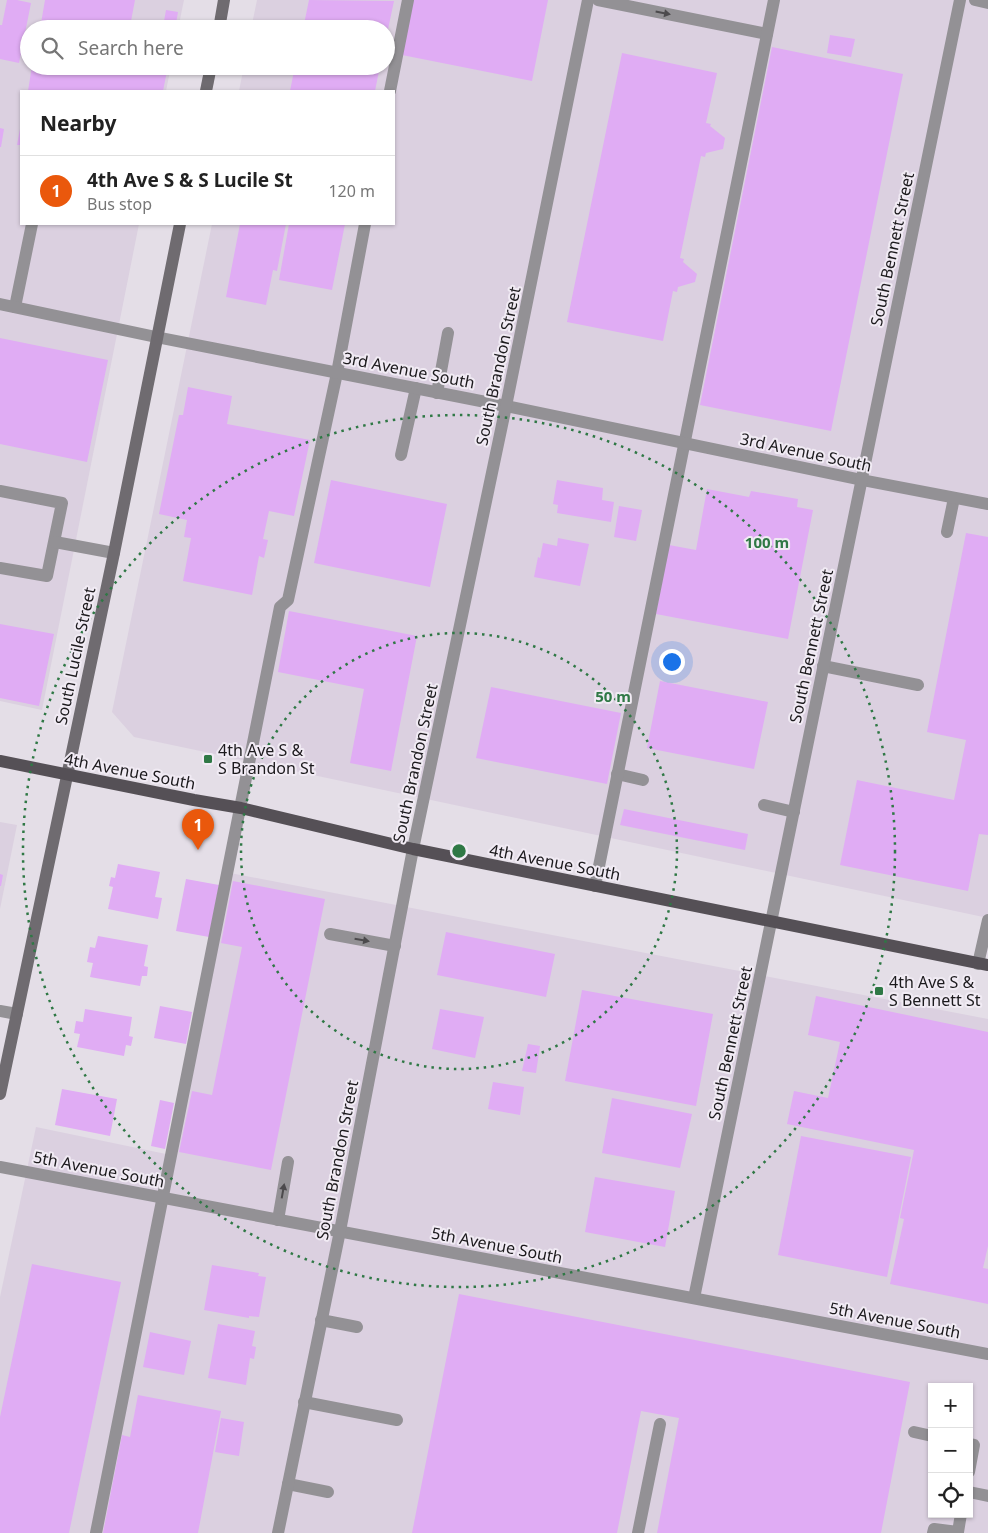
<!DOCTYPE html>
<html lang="en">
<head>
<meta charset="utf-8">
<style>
	:root { --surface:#fff; --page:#f6f6f6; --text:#222; --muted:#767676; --line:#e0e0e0; --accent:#ea580c }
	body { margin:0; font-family:"Noto Sans",sans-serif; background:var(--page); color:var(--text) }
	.controls { position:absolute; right:15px; bottom:15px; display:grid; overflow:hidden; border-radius:0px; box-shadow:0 1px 4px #0004 }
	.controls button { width:45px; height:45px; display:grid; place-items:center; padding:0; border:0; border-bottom:1px solid var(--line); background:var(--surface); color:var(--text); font:25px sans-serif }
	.you { position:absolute; left:671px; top:661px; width:18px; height:18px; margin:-12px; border:4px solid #fff; border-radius:50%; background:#1a73e8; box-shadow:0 0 0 8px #1a73e833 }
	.badge { display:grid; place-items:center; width:32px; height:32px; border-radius:50%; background:var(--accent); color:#fff; font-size:16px; font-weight:700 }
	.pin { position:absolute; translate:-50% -41px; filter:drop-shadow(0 1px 2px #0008) }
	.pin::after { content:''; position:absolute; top:26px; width:18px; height:15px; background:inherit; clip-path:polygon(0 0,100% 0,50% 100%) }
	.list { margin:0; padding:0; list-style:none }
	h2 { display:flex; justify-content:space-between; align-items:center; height:65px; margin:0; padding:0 20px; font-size:21px }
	h2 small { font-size:16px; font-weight:400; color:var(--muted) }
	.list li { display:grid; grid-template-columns:32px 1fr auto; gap:15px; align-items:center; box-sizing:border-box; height:70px; padding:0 20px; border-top:1px solid var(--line) }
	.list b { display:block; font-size:19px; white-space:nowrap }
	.list p { margin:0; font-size:16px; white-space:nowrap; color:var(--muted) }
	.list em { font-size:16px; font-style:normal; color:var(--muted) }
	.icon { flex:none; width:28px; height:28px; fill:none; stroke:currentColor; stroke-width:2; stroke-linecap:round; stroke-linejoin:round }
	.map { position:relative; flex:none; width:988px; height:1533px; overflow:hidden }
	.search { position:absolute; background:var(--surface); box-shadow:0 1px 4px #0004; left:20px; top:20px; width:375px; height:55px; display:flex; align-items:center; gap:12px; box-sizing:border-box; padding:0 18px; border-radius:28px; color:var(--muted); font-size:19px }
	.panel { position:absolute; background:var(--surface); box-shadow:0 1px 4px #0004; left:20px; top:90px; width:375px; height:135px; border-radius:0px }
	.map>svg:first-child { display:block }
</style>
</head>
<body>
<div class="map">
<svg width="988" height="1533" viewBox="0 0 988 1533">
	<rect width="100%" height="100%" fill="#e4dee7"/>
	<g fill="#dbd0e0" fill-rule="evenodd">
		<path d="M0,0H184L178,29H29V66H171L166,91H21V224H139L42,710L0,701Z"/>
		<path d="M257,0H988V918L134,737L112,712L212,224H394V91H239L244,66H386V29H251Z"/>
		<path d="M0,822L17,825L0,909Z"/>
		<path d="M225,872L988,1019V1533H0V1297L36,1127L166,1154ZM932,1387H969V1514H932Z"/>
	</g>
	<g fill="#e0acf4">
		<path d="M7,0H17L31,3L19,63L0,59V25H2Z"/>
		<path d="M45,0H135L131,21L163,27L166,10L178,12L175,29H40Z"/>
		<path d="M309,0L394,1L387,34L386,29H303Z"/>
		<path d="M413,0H548L532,81L402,55Z"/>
		<path d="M830,35L855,39L851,57L827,53Z"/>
		<path d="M772,47L903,74L831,431L700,405Z"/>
		<path d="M622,53L717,73L706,123L711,124L710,126L725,138L723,149L706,153L705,157L701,156L680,258L684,259L683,262L697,274L695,282L678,287L677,292L673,291L663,341L567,322Z"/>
		<path d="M32,66H168L163,91H28Z"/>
		<path d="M295,66H380L375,91H290Z"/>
		<path d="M0,128L4,129L1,147H0Z"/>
		<path d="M20,129H21V145H17Z"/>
		<path d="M240,224H286L277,271L273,270L266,305L226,297Z"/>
		<path d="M289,224H345L332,290L279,280Z"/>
		<path d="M0,338L108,360L87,462L0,444Z"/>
		<path d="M188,387L232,396L227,424L310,440L294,516L269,511L263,539L268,540L264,558L259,556L252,595L183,581L191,538L184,537L187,520L159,514L179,415H183Z"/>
		<path d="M331,480L447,504L430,587L314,563Z"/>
		<path d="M557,480L603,488L602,500L614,502L611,522L557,513L558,505L553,504Z"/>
		<path d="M707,489L749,497L751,491L798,499L797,507L813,510L788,639L656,614L669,545L696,550Z"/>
		<path d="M619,506L642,510L636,541L614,537Z"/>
		<path d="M966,533L988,537V835L979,834L968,891L840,865L857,780L954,800L966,740L927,732Z"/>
		<path d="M558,538L589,544L580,586L534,577L538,557L540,558L543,543L557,546Z"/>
		<path d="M289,611L417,636L391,771L350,763L364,689L278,672Z"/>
		<path d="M0,624L54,634L39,706L0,698Z"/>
		<path d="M660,681L768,702L754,769L647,748Z"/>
		<path d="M491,687L621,713L607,784L476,758Z"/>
		<path d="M624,809L748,834L745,850L620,825Z"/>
		<path d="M118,864L160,872L155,897L162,898L158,919L108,909L113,887L109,886L111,877L115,878Z"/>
		<path d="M0,874L3,875L1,886H0Z"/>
		<path d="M186,879L219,885L209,937L176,931Z"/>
		<path d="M233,881L325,899L271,1170L179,1152L192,1091L212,1095L242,947L221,943Z"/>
		<path d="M446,932L555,954L546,997L437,975Z"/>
		<path d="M98,936L148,945L144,966L148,967L147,976H142L140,986L90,977L93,963L87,962L90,947L95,948Z"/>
		<path d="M582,990L713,1014L696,1106L565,1081Z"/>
		<path d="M816,996L988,1032V1246L983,1268L988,1269V1304L890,1284L904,1219L900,1218L914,1150L787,1124L794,1091L828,1098L840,1042L808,1035Z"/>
		<path d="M160,1006L192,1012L186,1044L154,1038Z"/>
		<path d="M85,1009L132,1017L129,1036L133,1037L131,1046L126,1045L124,1056L77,1047L80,1034L74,1033L76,1021L83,1022Z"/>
		<path d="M440,1009L484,1017L475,1058L432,1049Z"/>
		<path d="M528,1044L540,1046L536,1073L522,1071Z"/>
		<path d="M493,1082L524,1087L520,1115L488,1109Z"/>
		<path d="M62,1089L117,1099L110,1136L55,1125Z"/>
		<path d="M612,1098L692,1114L680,1168L602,1153Z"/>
		<path d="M160,1100L174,1103L165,1149L151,1146Z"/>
		<path d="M801,1136L911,1157L887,1277L778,1255Z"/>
		<path d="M595,1177L675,1191L665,1247L585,1232Z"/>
		<path d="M32,1264L121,1282L69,1533H0V1417Z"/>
		<path d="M212,1265L259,1273L258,1276L266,1277L259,1317L249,1316V1318L204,1310Z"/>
		<path d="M459,1294L910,1382L881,1533H657L679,1418L641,1411L617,1533H412Z"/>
		<path d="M218,1324L255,1331L252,1346L256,1347L254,1359L250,1358L246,1385L208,1378Z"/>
		<path d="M150,1332L191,1341L184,1375L143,1367Z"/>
		<path d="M138,1395L221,1411L198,1533H103L122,1435L130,1437Z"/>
		<path d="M221,1418L244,1422L239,1456L215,1452Z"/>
	</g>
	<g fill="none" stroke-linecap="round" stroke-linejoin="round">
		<g stroke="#939195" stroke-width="12">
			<path d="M598,0L767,34"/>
			<path d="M390,91L408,0"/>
			<path d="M15,307L32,224"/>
			<path d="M437,393L448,333"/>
			<path d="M401,455L416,388"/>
			<path d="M0,491L62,503L47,576L0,568"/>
			<path d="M947,532L954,498"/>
			<path d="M55,542L114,553"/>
			<path d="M823,666L918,685"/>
			<path d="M617,774L643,780"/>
			<path d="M764,805L794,812"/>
			<path d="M595,886L774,0"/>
			<path d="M330,934L395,946"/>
			<path d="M978,964L988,920"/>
			<path d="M0,1011L17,1014"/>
			<path d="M278,1220L288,1162"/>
			<path d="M321,1320L357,1327"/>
			<path d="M304,1402L397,1420"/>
			<path d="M914,1432L932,1436"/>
			<path d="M969,1444L974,1445L969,1472"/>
			<path d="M288,1484L328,1492"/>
			<path d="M969,1492L988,1496"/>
			<path d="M96,1533L280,607L288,600L337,373L365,224"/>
			<path d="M638,1533L660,1424"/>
			<path d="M933,1533L934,1529L958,1532L961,1514"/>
		</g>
		<g stroke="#939195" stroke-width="12">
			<path d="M975,0L988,3"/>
			<path d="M0,304L156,337L506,406L862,480L988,504"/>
			<path d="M0,1167L988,1354"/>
			<path d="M694,1298L960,0"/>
			<path d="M278,1533L340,1231L413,849L506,406L588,0"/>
		</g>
		<g stroke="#6f6b70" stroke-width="12">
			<path d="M219,29L224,0"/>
			<path d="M206,91L211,66"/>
			<path d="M0,1094L114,553L180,224"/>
		</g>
		<path stroke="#555056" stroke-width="12" d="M0,761L194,800L241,808L413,849L988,965"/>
	</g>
	<defs><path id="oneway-solid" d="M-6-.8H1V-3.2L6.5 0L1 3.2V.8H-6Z" transform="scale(1.25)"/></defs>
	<g fill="#4c4a4d">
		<use href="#oneway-solid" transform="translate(663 13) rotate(11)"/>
		<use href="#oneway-solid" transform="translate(362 940) rotate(10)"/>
		<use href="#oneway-solid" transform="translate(283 1191) rotate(-80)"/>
	</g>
	<g fill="none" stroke="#2f7845" stroke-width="2.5" stroke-dasharray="2.5 5">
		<circle cx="459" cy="851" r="218"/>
		<circle cx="459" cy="851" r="436"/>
	</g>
	<g fill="#2f7845" stroke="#f1ebf4" stroke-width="2">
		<rect x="203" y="754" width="10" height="10" rx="2.5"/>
		<rect x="874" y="986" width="10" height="10" rx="2.5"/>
	</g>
	<g text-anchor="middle" stroke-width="4" stroke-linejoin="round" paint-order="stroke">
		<g font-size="16" fill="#1c1a1d" stroke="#f1ebf4">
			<text transform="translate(892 249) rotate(-78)" y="6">South Bennett Street</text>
			<text transform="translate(498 366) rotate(-78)" y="6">South Brandon Street</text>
			<text transform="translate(409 370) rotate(11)" y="6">3rd Avenue South</text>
			<text transform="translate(806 452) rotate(12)" y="6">3rd Avenue South</text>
			<text transform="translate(811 646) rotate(-78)" y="6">South Bennett Street</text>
			<text transform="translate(75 656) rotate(-78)" y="6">South Lucile Street</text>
			<text transform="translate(415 763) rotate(-78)" y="6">South Brandon Street</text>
			<text transform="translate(130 771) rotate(11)" y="6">4th Avenue South</text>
			<text transform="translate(555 862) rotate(11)" y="6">4th Avenue South</text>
			<text transform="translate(730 1043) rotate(-78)" y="6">South Bennett Street</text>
			<text transform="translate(337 1160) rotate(-79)" y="6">South Brandon Street</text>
			<text transform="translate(99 1169) rotate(11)" y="6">5th Avenue South</text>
			<text transform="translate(497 1245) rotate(11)" y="6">5th Avenue South</text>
			<text transform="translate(895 1320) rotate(11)" y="6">5th Avenue South</text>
		</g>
		<g font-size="16" fill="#1c1a1d" stroke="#f1ebf4" text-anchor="start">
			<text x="218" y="756">4th Ave S &amp;<tspan x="218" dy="18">S Brandon St</tspan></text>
			<text x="889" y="988">4th Ave S &amp;<tspan x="889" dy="18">S Bennett St</tspan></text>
		</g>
	</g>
	<circle cx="459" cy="851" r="8" fill="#2f7845" stroke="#f1ebf4" stroke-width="2.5"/>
	<g font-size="15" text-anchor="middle" font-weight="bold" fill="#2f7845" stroke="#f1ebf4" stroke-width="4" stroke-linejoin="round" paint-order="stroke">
		<text x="767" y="548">100 m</text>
		<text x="613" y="702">50 m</text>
	</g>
</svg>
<div class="controls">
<button>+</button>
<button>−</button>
<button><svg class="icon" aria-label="locate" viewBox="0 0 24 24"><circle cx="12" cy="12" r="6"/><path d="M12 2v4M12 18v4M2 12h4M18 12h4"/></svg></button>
</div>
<div class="you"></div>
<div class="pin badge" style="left:198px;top:850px">1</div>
<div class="search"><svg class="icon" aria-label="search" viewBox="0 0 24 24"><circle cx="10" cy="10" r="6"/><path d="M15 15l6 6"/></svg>Search here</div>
<section class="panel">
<h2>Nearby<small></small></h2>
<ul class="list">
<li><span class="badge">1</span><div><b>4th Ave S &amp; S Lucile St</b><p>Bus stop</p></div><em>120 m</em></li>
</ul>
</section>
</div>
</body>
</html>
